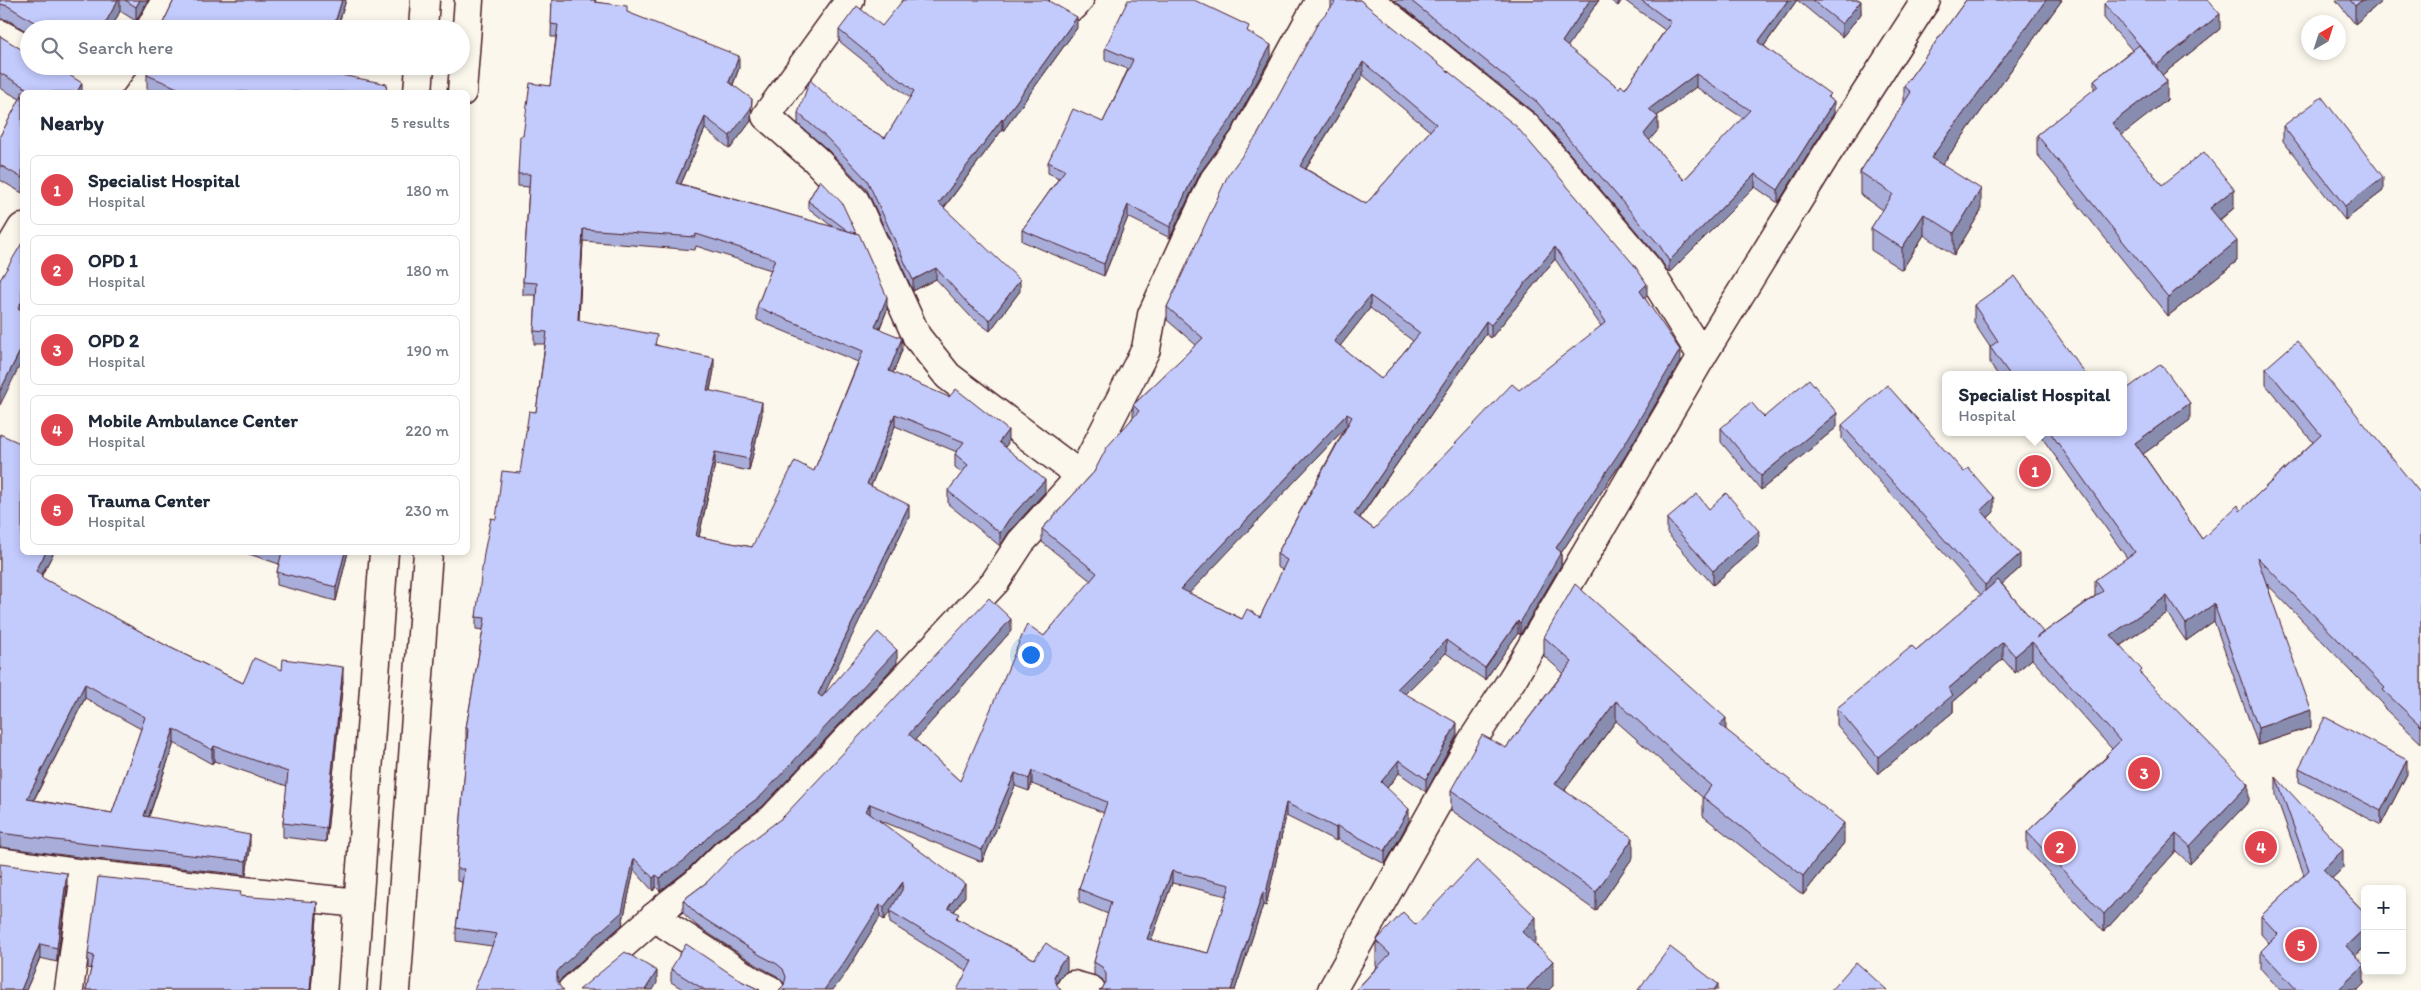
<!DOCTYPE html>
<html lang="en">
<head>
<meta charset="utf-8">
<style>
	:root { --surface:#fff; --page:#f2f2f3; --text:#1f2937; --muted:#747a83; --line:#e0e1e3; --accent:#1a73e8 }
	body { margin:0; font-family:Itim,sans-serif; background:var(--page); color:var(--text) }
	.controls { position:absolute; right:15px; bottom:15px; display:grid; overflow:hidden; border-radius:8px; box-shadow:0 2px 8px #0003 }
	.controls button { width:45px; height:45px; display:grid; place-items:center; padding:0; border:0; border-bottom:1px solid var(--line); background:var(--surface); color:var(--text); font:25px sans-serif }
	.compass { position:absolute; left:2301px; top:15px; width:45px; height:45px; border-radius:50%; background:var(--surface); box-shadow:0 2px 8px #0003; rotate:39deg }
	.you { position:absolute; left:1030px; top:654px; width:18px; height:18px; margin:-12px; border:4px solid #fff; border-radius:50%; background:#1a73e8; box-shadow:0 0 0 8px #1a73e833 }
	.badge { display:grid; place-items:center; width:32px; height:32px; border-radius:50%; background:var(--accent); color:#fff; font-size:16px; font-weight:700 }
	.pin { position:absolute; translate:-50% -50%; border:2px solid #fff; box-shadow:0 1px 5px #0006 }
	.popup { position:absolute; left:1942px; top:371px; width:185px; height:65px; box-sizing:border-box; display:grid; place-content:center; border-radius:8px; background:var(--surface); filter:drop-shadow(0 1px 4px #0005); font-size:16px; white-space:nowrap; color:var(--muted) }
	.popup b { font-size:19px; color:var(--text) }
	.popup::after { content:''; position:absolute; left:50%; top:100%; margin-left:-10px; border:10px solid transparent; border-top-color:var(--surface) }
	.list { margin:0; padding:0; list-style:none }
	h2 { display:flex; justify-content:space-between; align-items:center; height:65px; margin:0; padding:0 20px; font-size:21px }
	h2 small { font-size:16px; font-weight:400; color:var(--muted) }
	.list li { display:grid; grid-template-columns:32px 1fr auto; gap:15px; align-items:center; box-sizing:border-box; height:70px; margin:0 10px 10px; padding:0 10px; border:1px solid var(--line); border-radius:8px }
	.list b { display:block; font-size:19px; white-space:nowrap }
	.list p { margin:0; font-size:16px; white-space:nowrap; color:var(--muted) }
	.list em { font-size:16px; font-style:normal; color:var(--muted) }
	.icon { flex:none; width:28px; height:28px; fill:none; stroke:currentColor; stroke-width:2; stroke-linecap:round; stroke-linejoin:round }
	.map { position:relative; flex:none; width:2421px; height:990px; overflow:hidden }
	.search { position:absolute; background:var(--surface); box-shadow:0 2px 8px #0003; left:20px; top:20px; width:450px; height:55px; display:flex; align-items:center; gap:12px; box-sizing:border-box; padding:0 18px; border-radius:28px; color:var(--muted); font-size:19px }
	.panel { position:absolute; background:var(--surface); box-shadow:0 2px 8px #0003; left:20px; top:90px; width:450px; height:465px; border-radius:8px }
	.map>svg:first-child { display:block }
</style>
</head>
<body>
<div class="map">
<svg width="2421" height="990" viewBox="0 0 2421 990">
	<rect width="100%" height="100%" fill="#fbf7ec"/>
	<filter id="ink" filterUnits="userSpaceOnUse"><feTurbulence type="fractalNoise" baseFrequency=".02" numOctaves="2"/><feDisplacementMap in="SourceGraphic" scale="10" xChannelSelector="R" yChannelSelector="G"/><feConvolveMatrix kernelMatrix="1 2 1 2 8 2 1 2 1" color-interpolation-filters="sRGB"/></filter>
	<g filter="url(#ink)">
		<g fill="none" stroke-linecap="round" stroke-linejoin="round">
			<defs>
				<g id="minor">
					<path d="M850,0L766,116L816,160L855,201L917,337L948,376L1081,476"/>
					<path d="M1064,0L1074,6L1079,0"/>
					<path d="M1369,0L1527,127L1648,269L1702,356"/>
					<path d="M150,29L166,0"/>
					<path d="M0,34L29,50"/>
					<path d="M58,66L104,92"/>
					<path d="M104,92L123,66"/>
					<path d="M0,265L22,228"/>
					<path d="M0,862L85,874L358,903"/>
					<path d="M654,917L752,981L770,990"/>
					<path d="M69,990L85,874"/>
					<path d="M572,990L669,904L696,883L724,855L772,819L995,582L1021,542L1081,476L1146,349L1152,315L1214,180L1244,139L1320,0"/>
					<path d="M1070,990L1073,985L1091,990"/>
					<path d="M1332,990L1472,741L1513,678L1702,356L1826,155L1926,0"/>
				</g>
				<g id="secondary">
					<path d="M423,29L425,0"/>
					<path d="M418,92L420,66"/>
					<path d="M462,92L469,0"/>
					<path d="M352,990L384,552"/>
					<path d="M396,990L428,552"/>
				</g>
			</defs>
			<use href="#minor" stroke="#4a1f2b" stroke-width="31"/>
			<use href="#secondary" stroke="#4a1f2b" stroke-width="31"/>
			<use href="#minor" stroke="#fbf7ec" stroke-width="28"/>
			<use href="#secondary" stroke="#fbf7ec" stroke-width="28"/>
		</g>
		<g fill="#a8aed9" stroke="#4a1f2b" fill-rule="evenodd">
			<path d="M0,0H148L136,21L120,11L111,29H29V33L8,20L0,19Z"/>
			<path d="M174,0H346L337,29H163V23Z"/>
			<path d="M552,0H596L595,2L627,12L739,68L733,85L751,121L730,149L705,129L681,184L833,227L808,208V201L820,180L887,310L880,328L902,350L893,373L1008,443L1005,447L1045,492L1009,532L1000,546L948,504V491L962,473L955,467V454L957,452L895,426L871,486L909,517L822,697L897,663L762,807L715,842L686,871L660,891L656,887L653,891L634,870L622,925L562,978L558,983L492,946L456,941V928L462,882L457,881V869L467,741H466V728L483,630L476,629V617L496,519L520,473L536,412L545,344H534V331L536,295H523V282L529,187L518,186V174L523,136L550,86L556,37H551ZM583,241L695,250L696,246L771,270L757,307V320L858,362L814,471L752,547L699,537L715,464L749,471L762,415L710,391L714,370L657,345L579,320Z"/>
			<path d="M1331,0H1360L1647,296L1645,298L1680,362L1626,455L1561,553V565L1520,635L1518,633L1485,680L1446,653L1405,694L1457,735L1426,792L1399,773L1387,788L1409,821L1385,864L1337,839L1336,841L1286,816L1266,906L1263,905L1235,990H1099L1102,989L1105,984L1102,979L1094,975V962L1108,914L1079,902V889L1104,813L1032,784L1029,791L1015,786L982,862L879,820L965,896L954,912L959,920L1034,959L1067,971L1060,977L967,971L890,923V912L884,920L880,917L845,974L784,985L783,982L777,976L760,967L697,926L683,913V900L707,882L783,817L1011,631L915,740L960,781L1044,636L1091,581L1042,542V529L1094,472L1133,417V405L1196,345L1167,320V307L1258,134L1331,8ZM1363,75L1430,131L1366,204L1306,169ZM1555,259L1601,326L1374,529L1360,518L1486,334L1491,338ZM1370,308L1413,341L1381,379L1340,346ZM1345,428L1277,554V567L1283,570L1260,617L1242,619L1189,593ZM1172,883L1227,896L1208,953L1151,940Z"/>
			<path d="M1394,0H1599L1567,47L1619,88L1625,89L1665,30L1624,0H1860L1861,14L1842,37L1797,0L1764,46L1830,98L1834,113L1778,203L1755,187L1669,273L1660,259L1537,115ZM1696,87L1743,118L1684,180L1649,140L1658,130L1657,116Z"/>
			<path d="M1610,0H1622L1618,6Z"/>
			<path d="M1966,0H2062L1942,165L1981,211L1954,255L1924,235L1902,270L1871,250V228L1883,210L1860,194V172L1904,103V86Z"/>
			<path d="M2336,0H2383L2355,24Z"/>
			<path d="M2104,4L2220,29L2162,75L2167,100L2121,135L2162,185L2234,208L2220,220L2237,261L2168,316L2037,154V135L2094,90V80L2132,50L2104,18Z"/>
			<path d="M882,26L1077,28L1003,131L1002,130L944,208L1020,291L990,331L970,316L936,279L913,291L867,190L827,149L798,124V113L854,120L885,138L910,98L839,41V30Z"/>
			<path d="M1249,32L1271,56L1231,131L1200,173L1170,238L1128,217L1104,276L1022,241V230L1059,178L1048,173V162L1103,122L1128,69L1105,60V48Z"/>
			<path d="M0,36L82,92H22V193L0,180V136L20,99L0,88Z"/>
			<path d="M150,66H333L331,73L387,92H154L147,89V75Z"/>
			<path d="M2283,126L2383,191L2345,220L2283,141Z"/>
			<path d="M1974,305L2086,375H1998L1990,364V347L1974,323Z"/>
			<path d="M2266,368L2421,494V743L2383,707V704L2267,584L2311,727L2258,745L2214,621L2186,641L2167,613L2120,646L2142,675L2249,801L2190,864L2176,851L2104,932L2027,849V832L2106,757V755L2112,749L2032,659L2015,673L2003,659L1953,702V712L1878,774L1837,725V708L1916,650L1981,595L1842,439V425L1994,512L1988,518L2020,568L2002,584L2043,633L2095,596V580L2127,558L2038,432H2124L2190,420L2143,454L2202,539L2240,511L2313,442L2266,385Z"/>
			<path d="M1764,417L1837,427L1761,490L1721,442V428Z"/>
			<path d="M0,434L22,552H54L42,575V578L167,646L243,683L282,670L343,681L326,842L283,837V823L287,786L214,761L212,764L174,743L149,817L250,849L246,875L87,858L0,847ZM85,698L141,729L112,813L34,800Z"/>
			<path d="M1709,509L1759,545L1713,585L1667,533V519Z"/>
			<path d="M243,552H348L336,601L277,585V572L279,564Z"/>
			<path d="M1544,637L1726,730L1844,843L1803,895L1703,816V798L1616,721L1565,790L1633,857L1596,911L1451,810V790L1506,748L1563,673L1544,656Z"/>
			<path d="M2299,768L2407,774L2381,825L2299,782Z"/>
			<path d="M2276,777L2343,868L2332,878L2365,913V947L2356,955L2364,984L2358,990H2280L2261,969V951L2269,943L2261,934V916L2304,875L2276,796Z"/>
			<path d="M67,887L57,962L40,958L26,990H0Z"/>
			<path d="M241,896L317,917L311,990H86L91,969L88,968V954Z"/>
			<path d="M1416,925L1536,942L1534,943L1553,986L1549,990H1356L1377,967L1376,966V941Z"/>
			<path d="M671,969L743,982L760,990H684L671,982Z"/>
		</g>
		<g fill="#888db0" stroke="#4a1f2b">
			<path d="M118,0H120V11L111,29H102Z"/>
			<path d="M140,0H148L136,21V7Z"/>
			<path d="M342,0H346L337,29H333Z"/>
			<path d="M1590,0H1599L1562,55V42Z"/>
			<path d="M1618,0H1622L1618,6Z"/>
			<path d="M1788,0H1797L1758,54V42Z"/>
			<path d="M2046,0H2062L1931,180V158Z"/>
			<path d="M2362,0H2383L2355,24V6Z"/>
			<path d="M1861,1V14L1842,37V24Z"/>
			<path d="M2220,14V29L2157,79V65Z"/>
			<path d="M1077,17V28L1003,131V120Z"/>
			<path d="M1271,45V56L1231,131L1200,173L1170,238V227L1200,162Z"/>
			<path d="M739,56V68L729,95V82Z"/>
			<path d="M1363,62V75L1300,178V166Z"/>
			<path d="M328,66H333L326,87V72Z"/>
			<path d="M1696,74V87L1649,122V109Z"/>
			<path d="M2167,81V100L2112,143V123Z"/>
			<path d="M82,83V92H77Z"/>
			<path d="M752,99L751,121L730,149V136Z"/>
			<path d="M1834,101V113L1778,203V190Z"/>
			<path d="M705,117V129L676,195V183Z"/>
			<path d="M1658,117V130L1644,147V134Z"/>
			<path d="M1002,119V130L939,214V203Z"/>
			<path d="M1755,174V187L1669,273V261Z"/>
			<path d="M2383,177V191L2345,220V206Z"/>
			<path d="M1981,189V211L1954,255V233Z"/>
			<path d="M2234,189V208L2210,227V208Z"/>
			<path d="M1128,205V217L1104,276V264Z"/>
			<path d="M1924,214V235L1902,270V248Z"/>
			<path d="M583,229V241L578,332V320Z"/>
			<path d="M2237,241V261L2168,316V297Z"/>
			<path d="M1555,247V259L1491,338V325Z"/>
			<path d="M936,268V279L913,291V280Z"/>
			<path d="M1020,280V291L990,331V320Z"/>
			<path d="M1647,284V296L1640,303V291Z"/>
			<path d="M1370,296V308L1334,354V341Z"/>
			<path d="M887,297V310L875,339V327Z"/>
			<path d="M22,301V315L18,308Z"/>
			<path d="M1486,321V334L1354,526V514Z"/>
			<path d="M902,338V350L889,383V371Z"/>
			<path d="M22,347V361L0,405V391Z"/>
			<path d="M1680,350V362L1626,455L1561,553V565L1520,635V623L1556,548Z"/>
			<path d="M714,358V370L707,403V390Z"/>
			<path d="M762,402V415L749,471V459Z"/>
			<path d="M2190,403V420L2135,460V443Z"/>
			<path d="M1837,413V427L1761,490V476Z"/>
			<path d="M895,414V426L867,496V484Z"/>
			<path d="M1347,414V426L1181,602V589Z"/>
			<path d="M1008,430V443L999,455V442Z"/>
			<path d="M715,452V464L696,549V536Z"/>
			<path d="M1045,480V492L1009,532L1000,546V533L1009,519Z"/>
			<path d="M1994,498V512L1981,524V510Z"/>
			<path d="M909,505V517L818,707V694Z"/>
			<path d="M1759,531V545L1713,585V571Z"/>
			<path d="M46,552H54L36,585V571Z"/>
			<path d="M345,552H348L336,601V587Z"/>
			<path d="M2020,554V568L1985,599V585Z"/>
			<path d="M2167,596V613L2111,652V635Z"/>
			<path d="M2214,604V621L2186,641V624Z"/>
			<path d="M1011,619V631L909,747V734Z"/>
			<path d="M1518,621V633L1485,680V668Z"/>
			<path d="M1446,640V653L1397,702V689Z"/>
			<path d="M2003,642V659L1953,702V712L1878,774V757L1948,689Z"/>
			<path d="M2032,642V659L2015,673V656Z"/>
			<path d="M897,650V663L762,807L715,842L686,871L660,891V878Z"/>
			<path d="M343,667V681L326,842V828Z"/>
			<path d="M85,684V698L27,813V799Z"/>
			<path d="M1616,701V721L1555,803V784Z"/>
			<path d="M2311,710V727L2258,745V728Z"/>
			<path d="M1726,718V737L1720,725Z"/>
			<path d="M1457,723V735L1426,792V779Z"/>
			<path d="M174,729V743L144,830V816Z"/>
			<path d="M214,746V761L212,764V750Z"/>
			<path d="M1399,760V773L1381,795V782Z"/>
			<path d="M2407,760V774L2381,825V811Z"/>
			<path d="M1032,771V784L1029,791V779Z"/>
			<path d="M1015,773V786L982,862V850Z"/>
			<path d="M2249,784V801L2190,864V846Z"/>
			<path d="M1286,803V816L1266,906V893Z"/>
			<path d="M870,804V816L866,811Z"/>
			<path d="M1409,809V821L1385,864V851Z"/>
			<path d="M1844,823V843L1803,895V876Z"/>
			<path d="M1337,826V839L1336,841V828Z"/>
			<path d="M2176,834V851L2104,932V914Z"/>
			<path d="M250,835V849L246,875V861Z"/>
			<path d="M1633,838V857L1596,911V892Z"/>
			<path d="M2343,850V868L2323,887V869Z"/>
			<path d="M634,858V870L622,925L562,978L557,985V972Z"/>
			<path d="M1172,871V883L1147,952V939Z"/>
			<path d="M67,873V887L57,962V948Z"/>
			<path d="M656,875V887L653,891V878Z"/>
			<path d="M903,882V895L884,920V907Z"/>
			<path d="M965,884V896L948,920V908Z"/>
			<path d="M1263,892V905L1235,990H1231Z"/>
			<path d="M317,902V917L311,990H310Z"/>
			<path d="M880,905V917L845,974L833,990H824Z"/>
			<path d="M1536,917V942L1522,957V932Z"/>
			<path d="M2365,928V947L2346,964V946Z"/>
			<path d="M40,944V958L26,990H21Z"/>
			<path d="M1067,958V971L1060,977L1054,989V977L1060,964Z"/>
			<path d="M1553,961V986L1549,990H1526Z"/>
			<path d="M2364,965V984L2358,990H2338Z"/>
			<path d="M657,971V983L653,990H645Z"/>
			<path d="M1718,984V990H1714Z"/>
		</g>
		<g fill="#c3cafc" stroke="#4a1f2b" fill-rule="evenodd">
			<path d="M0,0H118L102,29H43L42,27L8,6L0,4Z"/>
			<path d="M125,0H140L136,7Z"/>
			<path d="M174,0H342L333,29H166L167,26L163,23Z"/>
			<path d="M552,0H595V2L627,6V12L739,56L729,82L752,99L751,108L730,136L705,117L676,183L859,234L887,297L875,327L902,338L889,371L949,397L956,389L1008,430L999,442L1045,480L1009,519L1000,533L948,491L968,465L955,454L964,442L895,414L867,484L909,505L818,694L822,697L878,632L897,650L762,795L715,830L686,859L660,878L656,875L653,878L634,858L622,912L562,966L557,972V981L561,988L564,990H474L497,934L456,928L464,869H457L468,728H466L485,618L476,617L484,553L491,518L496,519L502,471L520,473L529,411L536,412L547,332L534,331L537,283L523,282L530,174H518L520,136H523L530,83L550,86L558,25L551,24ZM583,229L695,237L696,234L775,259L757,307L863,351L814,471L795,461L752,547L696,536L715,452L749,459L762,402L707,390L714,358L655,345L657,335L578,320Z"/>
			<path d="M903,0H1047L1077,17L1003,120L1002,119L939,203L1020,280L990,320L970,306L936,268L913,280L867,180L827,138L798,113L810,80L854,120L885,138L914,91L839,30L857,6L882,26Z"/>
			<path d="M1128,0H1194L1249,26L1247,31L1271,45L1231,119L1200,162L1170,227L1128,205L1104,264L1022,230L1065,170L1048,162L1073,109L1103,122L1133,60L1105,48Z"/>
			<path d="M1331,0H1360L1516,126L1635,266L1647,284L1640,291L1680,350L1626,442L1556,548L1561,552L1520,623L1518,621L1485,668L1446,640L1397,689L1457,723L1426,779L1399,760L1381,782L1409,809L1385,851L1337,826L1336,828L1286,803L1266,893L1263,892L1231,990H1099L1102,989L1106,982V974L1102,967L1094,962L1111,902L1079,889L1107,802L1032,771L1029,779L1015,773L982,850L870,804L866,811L965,884L948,908L959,914L956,918L1034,959L1046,943L1067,958L1060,964L1054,977L1057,985L1061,990H957L972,961L890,911L902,890L903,882L884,907L880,905L845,961L824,990H779L784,985L786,977L783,969L777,964L760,955L697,914L683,900L707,882L734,854L783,817L989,598L1011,619L909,734L960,781L1027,624L1044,636L1097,573L1042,529L1094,472L1107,447L1139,411L1133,405L1203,338L1167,307L1228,175L1258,134L1319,21L1335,3ZM1363,62L1436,124L1366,204L1300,166ZM1555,247L1606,322L1519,390L1512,384L1374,529L1354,514L1486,321L1491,325ZM1370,296L1420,333L1381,379L1334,341ZM1347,414L1352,417L1277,554L1287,560L1260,617L1247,609L1242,619L1181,589ZM1172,871L1230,885L1208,953L1147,939Z"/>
			<path d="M1410,0H1590L1562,42L1619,88L1621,85L1625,89L1671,22L1641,0H1788L1758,42L1830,94L1827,97L1834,101L1778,190L1755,174L1669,261L1660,246L1537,102ZM1696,74L1750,110L1684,180L1644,134L1658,117L1649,109Z"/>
			<path d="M1812,0H1860L1861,1L1842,24Z"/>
			<path d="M1966,0H2046L1931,158L1981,189L1954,233L1924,214L1902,248L1871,228L1893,194L1860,172L1911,92L1904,86Z"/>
			<path d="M2108,0H2208L2220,14L2157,65L2104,4Z"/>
			<path d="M2350,0H2362L2355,6Z"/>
			<path d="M0,36L21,49L29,51V66H55L82,83L77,92H24L26,88L0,73Z"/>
			<path d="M2139,45L2167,81L2112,123L2162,185L2204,152L2234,189L2210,208L2237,241L2168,297L2037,135L2098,86L2094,80Z"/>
			<path d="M150,66H328L326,72L387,84L386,92H187L147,75Z"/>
			<path d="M22,95V178L0,165V136Z"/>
			<path d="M2322,97L2383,177L2345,206L2283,126Z"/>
			<path d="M820,180L842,203L856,233L848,231L808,201Z"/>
			<path d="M22,243V301L18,308L22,310V347L0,391V280Z"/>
			<path d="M2015,276L2086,375H2010L1990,347L1998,341L1974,305Z"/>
			<path d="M2297,341L2421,494V581L2419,582L2421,584V726L2383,690L2385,688L2257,557L2311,710L2258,728L2214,604L2186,624L2167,596L2111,635L2142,670L2140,673L2249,784L2190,846L2176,834L2104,914L2027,832L2108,756L2106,755L2120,741L2032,642L2015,656L2003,642L1948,689L1953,695L1878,757L1837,708L1912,646L1916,650L1998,580L2043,632L2036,638L2103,591L2095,580L2135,552L2050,432H2124V391L2161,364L2190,403L2135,443L2202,539L2238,505L2240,511L2321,435L2266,368Z"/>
			<path d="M1809,379L1837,413L1761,476L1721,428L1751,402L1764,417Z"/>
			<path d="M1887,385L1964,472L1968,468L1994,498L1981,510L2020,554L1985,585L1842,425Z"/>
			<path d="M0,434L22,444V552H46L36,571L42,575L41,577L167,646L243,683L254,658L282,670L283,659L343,667L326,828L283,823L288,772L214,746L212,750L174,729L144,816L250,835L246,861L87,844L0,833ZM85,684L145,717L112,813L27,799Z"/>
			<path d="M1726,493L1759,531L1713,571L1667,519L1697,494L1709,509Z"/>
			<path d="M282,552H345L336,587L277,572Z"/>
			<path d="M1575,584L1726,718L1720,725L1844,823L1803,876L1703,797L1711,786L1616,701L1555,784L1633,838L1596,892L1451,790L1482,735L1506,748L1572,662L1544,637Z"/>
			<path d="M2325,717L2407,760L2381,811L2299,768Z"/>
			<path d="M2276,777L2343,850L2323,869L2365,913V928L2346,946L2364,965L2338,990H2297L2261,951L2278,934L2261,916L2309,870Z"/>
			<path d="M1477,860L1536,917L1522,932L1553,961L1526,990H1356L1390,954L1376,941L1403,912L1416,925Z"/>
			<path d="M0,864L67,873L57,948L40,944L21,990H0Z"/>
			<path d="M98,877L241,892L240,896L317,902L310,990H86L94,956L88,954Z"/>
			<path d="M686,944L743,982L760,990H705L671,969Z"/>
			<path d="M1670,947L1718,984L1714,990H1638Z"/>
			<path d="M625,952L657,971L645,990H579Z"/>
			<path d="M1856,962L1887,990H1831Z"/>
		</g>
	</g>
</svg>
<div class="controls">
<button>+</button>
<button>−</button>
</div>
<svg class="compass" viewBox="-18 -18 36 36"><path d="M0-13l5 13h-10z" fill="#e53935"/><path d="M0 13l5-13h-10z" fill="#747a83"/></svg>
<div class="you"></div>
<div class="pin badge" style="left:2035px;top:471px;background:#e0444e">1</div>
<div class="popup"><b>Specialist Hospital</b>Hospital</div>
<div class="pin badge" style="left:2060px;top:847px;background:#e0444e">2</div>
<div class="pin badge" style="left:2144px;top:773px;background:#e0444e">3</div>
<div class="pin badge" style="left:2261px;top:847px;background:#e0444e">4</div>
<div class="pin badge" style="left:2301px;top:945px;background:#e0444e">5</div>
<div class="search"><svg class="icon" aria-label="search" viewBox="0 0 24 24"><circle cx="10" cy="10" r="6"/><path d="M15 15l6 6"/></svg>Search here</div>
<section class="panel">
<h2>Nearby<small>5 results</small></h2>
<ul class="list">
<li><span class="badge" style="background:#e0444e">1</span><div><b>Specialist Hospital</b><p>Hospital</p></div><em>180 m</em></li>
<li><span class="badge" style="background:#e0444e">2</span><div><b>OPD 1</b><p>Hospital</p></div><em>180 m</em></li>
<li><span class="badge" style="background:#e0444e">3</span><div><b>OPD 2</b><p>Hospital</p></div><em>190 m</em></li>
<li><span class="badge" style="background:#e0444e">4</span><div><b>Mobile Ambulance Center</b><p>Hospital</p></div><em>220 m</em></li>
<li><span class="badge" style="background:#e0444e">5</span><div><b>Trauma Center</b><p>Hospital</p></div><em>230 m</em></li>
</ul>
</section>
</div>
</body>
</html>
